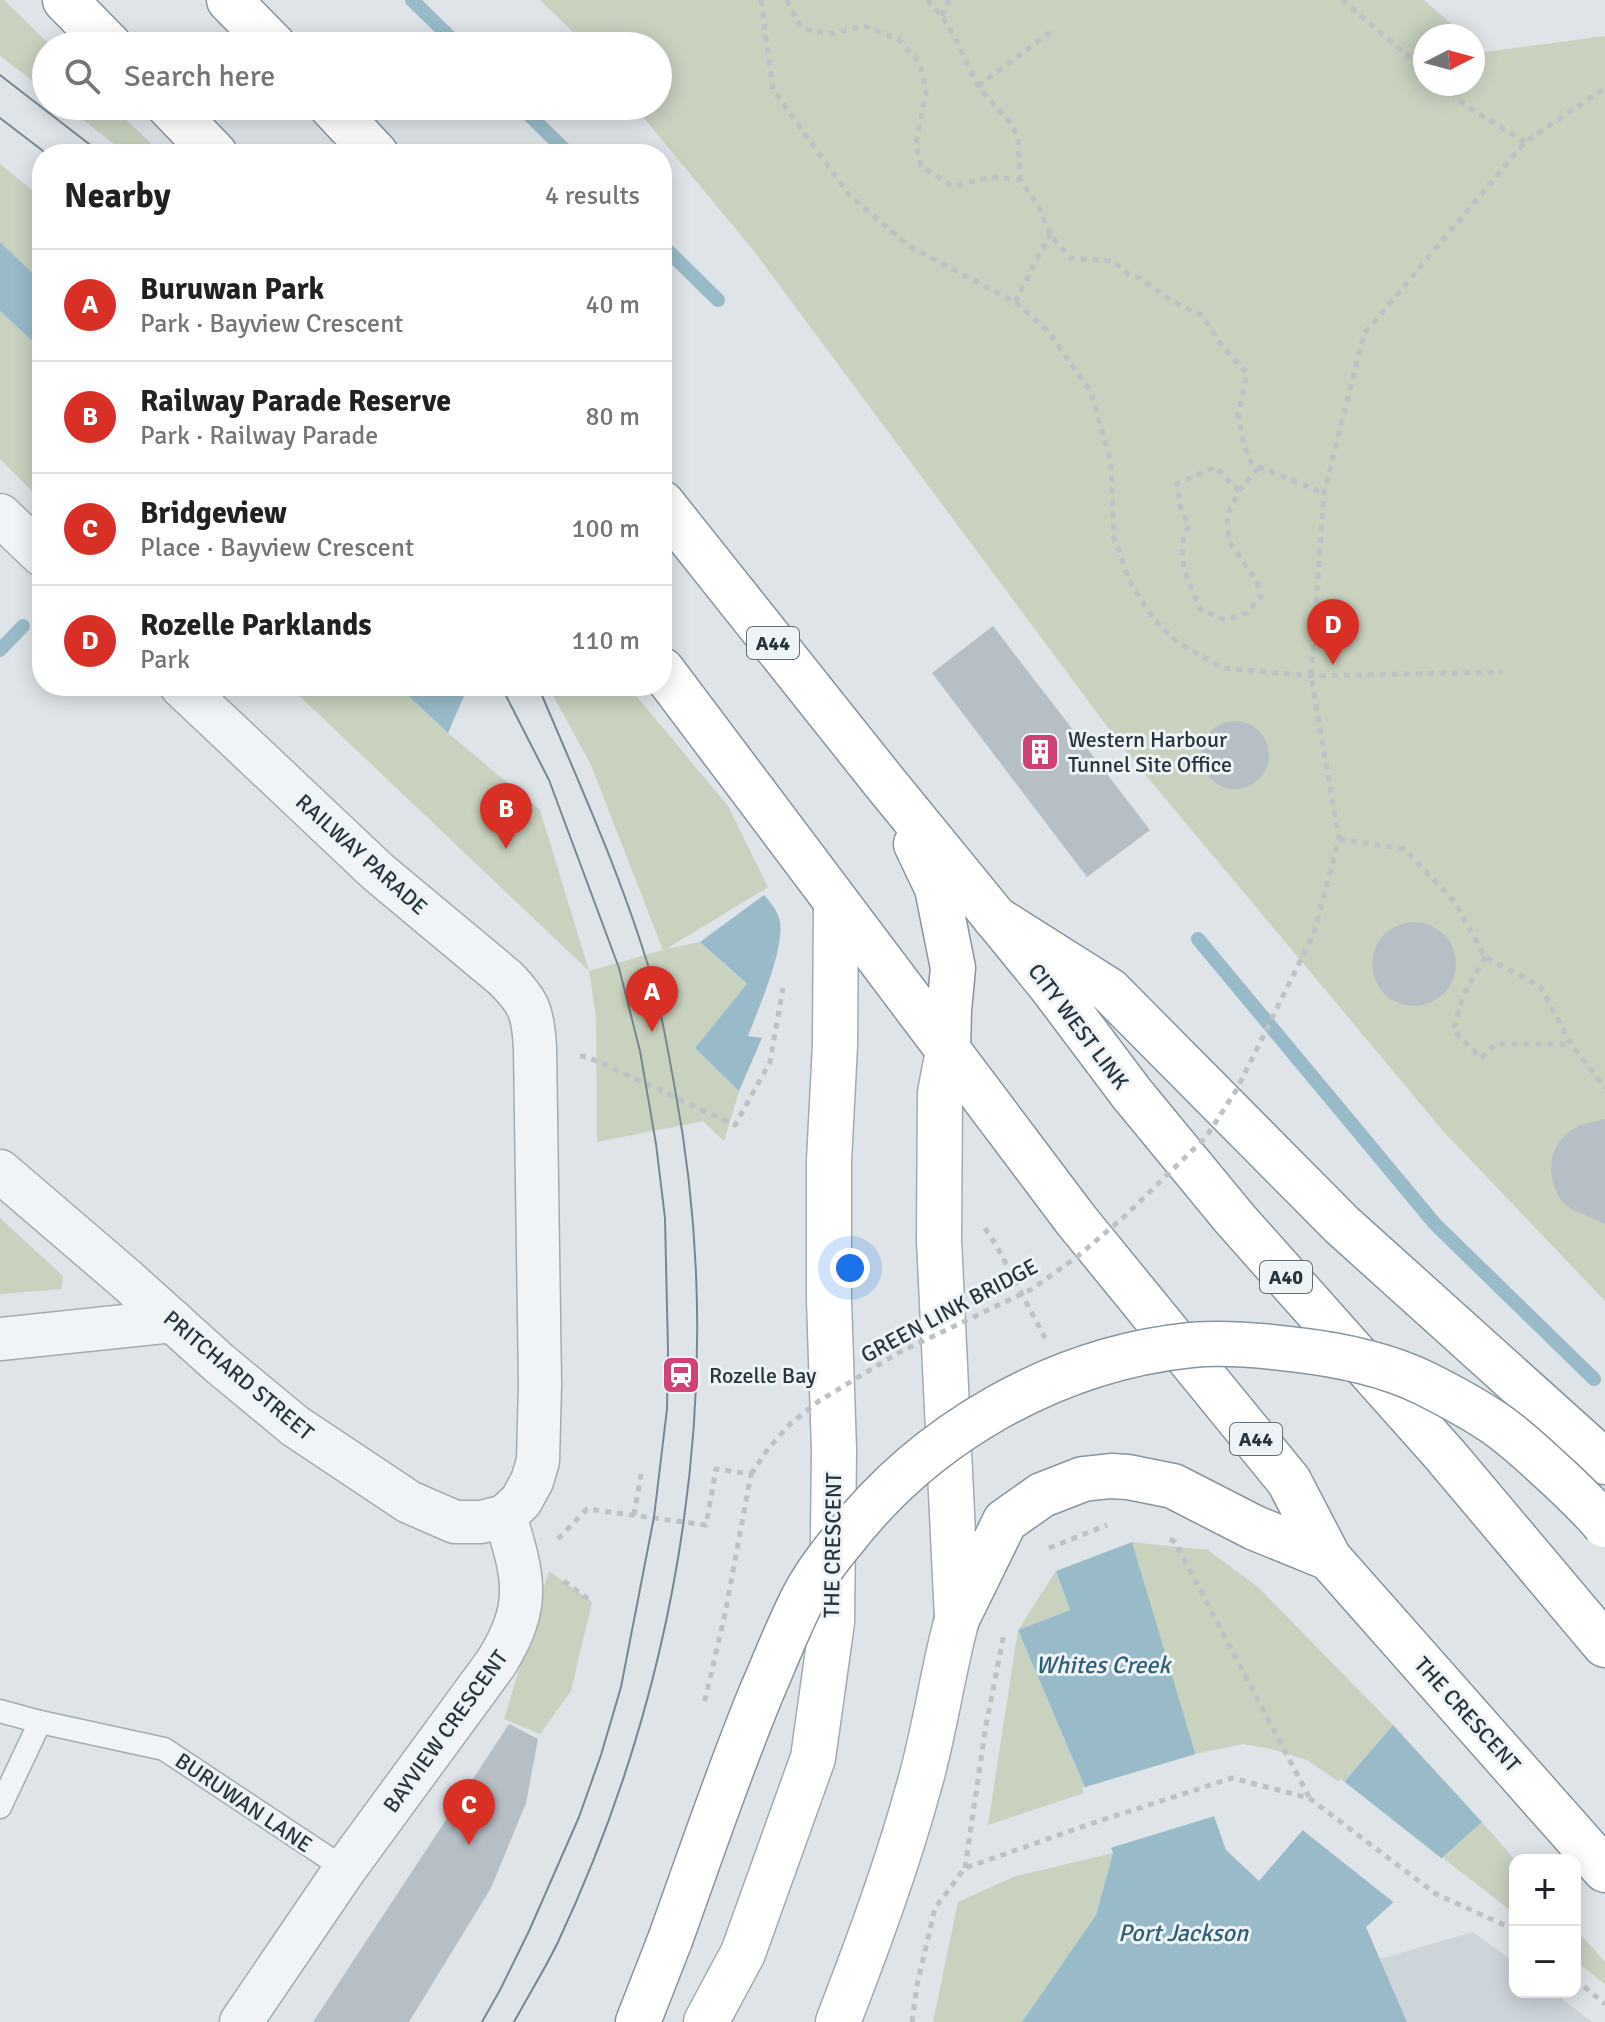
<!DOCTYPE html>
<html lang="en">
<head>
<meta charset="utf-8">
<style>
	:root { --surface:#fff; --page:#f2f2f2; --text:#202124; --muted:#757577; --line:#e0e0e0; --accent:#d93025 }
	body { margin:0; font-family:Signika,sans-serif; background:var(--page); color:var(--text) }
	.controls { position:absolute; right:24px; bottom:24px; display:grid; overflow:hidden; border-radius:16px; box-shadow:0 4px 20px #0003 }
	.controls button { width:72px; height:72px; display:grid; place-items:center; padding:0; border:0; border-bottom:2px solid var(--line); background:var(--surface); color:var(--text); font:40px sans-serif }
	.compass { position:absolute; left:1413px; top:24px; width:72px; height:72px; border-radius:50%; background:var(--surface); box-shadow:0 4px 20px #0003; rotate:84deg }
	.you { position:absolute; left:850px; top:1268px; width:28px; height:28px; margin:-20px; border:6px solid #fff; border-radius:50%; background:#1a73e8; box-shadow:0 0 0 12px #1a73e833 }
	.badge { display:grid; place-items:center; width:52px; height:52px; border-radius:50%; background:var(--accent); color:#fff; font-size:26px; font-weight:700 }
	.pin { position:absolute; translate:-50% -66px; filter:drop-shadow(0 2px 4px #0008) }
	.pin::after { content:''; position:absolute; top:42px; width:28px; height:24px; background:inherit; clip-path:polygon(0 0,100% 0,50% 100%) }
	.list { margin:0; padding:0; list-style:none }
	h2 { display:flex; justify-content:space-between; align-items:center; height:104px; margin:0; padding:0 32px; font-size:34px }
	h2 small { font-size:26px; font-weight:400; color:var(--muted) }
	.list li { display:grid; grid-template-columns:52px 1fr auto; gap:24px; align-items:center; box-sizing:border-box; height:112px; padding:0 32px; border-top:2px solid var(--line) }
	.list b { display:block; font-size:30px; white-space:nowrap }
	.list p { margin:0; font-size:26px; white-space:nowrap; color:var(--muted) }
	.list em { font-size:26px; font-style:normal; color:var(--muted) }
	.icon { flex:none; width:44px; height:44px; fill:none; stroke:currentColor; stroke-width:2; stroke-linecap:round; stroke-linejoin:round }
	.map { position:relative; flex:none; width:1605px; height:2022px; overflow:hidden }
	.search { position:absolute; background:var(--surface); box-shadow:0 4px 20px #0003; left:32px; top:32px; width:640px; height:88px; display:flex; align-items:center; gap:20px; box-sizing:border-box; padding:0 28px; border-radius:44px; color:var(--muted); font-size:30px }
	.panel { position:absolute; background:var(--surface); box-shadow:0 4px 20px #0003; left:32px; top:144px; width:640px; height:552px; border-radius:32px }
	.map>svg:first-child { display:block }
</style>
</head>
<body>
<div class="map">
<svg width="1605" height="2022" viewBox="0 0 1605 2022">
	<rect width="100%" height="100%" fill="#dee4e8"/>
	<path fill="#cdd4da" d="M1473,1932L1515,1963V1992H1553L1592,2022H1407L1380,1959Z"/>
	<g fill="#c8d2bf">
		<path d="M0,0H4L51,46H46V91L0,56Z"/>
		<path d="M540,0H1424L1465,36H1425V84H1473V43L1484,52L1605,36V1301L1444,1132L1124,749L753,250L634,106H658V46H584L571,30Z"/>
		<path d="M65,106H112L162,154H127Z"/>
		<path d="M0,164L42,198V282L0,242Z"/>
		<path d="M0,311L42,350V501L0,459Z"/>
		<path d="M289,686H398L448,733L540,810L589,971L663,950L591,765L548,686H628L728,806L768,887L666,949L700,942L747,985L695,1048L739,1091L724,1141L703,1121L597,1142L596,1016L589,971Z"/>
		<path d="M0,1218L63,1276L61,1289L0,1294Z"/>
		<path d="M1132,1542L1208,1550L1259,1588L1393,1725L1342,1784L1307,1760L1271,1749L1243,1744L1195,1754Z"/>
		<path d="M549,1571L592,1602L571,1691L540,1734L504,1719Z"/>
		<path d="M1056,1571L1070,1610L1018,1630L1087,1792L988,1825L1018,1630Z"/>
		<path d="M1482,1822L1515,1860V1914L1443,1858Z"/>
		<path d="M1113,1853L1096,1915L1022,2022H933L958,1902L1013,1877Z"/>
		<path d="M1575,1928L1605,1962V1984L1575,1961Z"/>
	</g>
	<g fill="#99bbc9">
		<path d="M0,242L42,282V350L0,311Z"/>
		<path d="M398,686H454L464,696L448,733Z"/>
		<path d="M764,895C771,903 778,911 780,922C784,951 759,1007 748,1036L762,1038L739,1091L695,1048L747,984L700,942Z"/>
		<path d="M1132,1542L1214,1816L1226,1850L1259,1881L1393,1725L1482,1822L1366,1927L1407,2022H1022L1096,1915L1113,1853L1018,1630L1070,1610L1056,1571Z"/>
	</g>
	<g fill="#dee4e8">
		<path d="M1199,1753L1218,1815L1107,1849L1082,1788Z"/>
		<path d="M1341,1779L1445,1861L1397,1905L1300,1828Z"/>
	</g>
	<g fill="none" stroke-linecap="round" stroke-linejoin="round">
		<g stroke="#99bbc9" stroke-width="14">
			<path d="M412,0L459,46"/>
			<path d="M520,106L569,154"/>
			<path d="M662,245L718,300"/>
			<path d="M0,650L23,626"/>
			<path d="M1198,939L1435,1224L1594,1379"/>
		</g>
	</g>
	<g fill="#b6bfc5">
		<path d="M993,626L1150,830L1087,877L932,673Z"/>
		<circle cx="1235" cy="755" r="34"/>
		<circle cx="1414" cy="964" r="42"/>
		<path d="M1605,1119V1224L1571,1209L1560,1199L1554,1186L1551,1172L1552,1157L1558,1143L1568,1132L1581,1125Z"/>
		<path d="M509,1724L538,1739L526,1803L491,1888L409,2022H313Z"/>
	</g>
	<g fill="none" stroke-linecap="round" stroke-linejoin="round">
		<defs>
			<g id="service">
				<path d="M0,1711L40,1722L164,1749L345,1869"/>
				<path d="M0,1807L40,1722"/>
			</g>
			<g id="minor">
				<path d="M0,515L42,555"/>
				<path d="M0,1171L127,1280L219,1363L295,1426L409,1502L455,1522H481L505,1516L521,1501L532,1481L538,1461L540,1384L535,1048C533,1013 530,1003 505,978L378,872L181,686"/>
				<path d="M0,1339L173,1321"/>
				<path d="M241,2022L345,1869L496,1663C532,1605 524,1578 505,1516"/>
			</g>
			<g id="primary">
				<path d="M706,2022L743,1953L813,1758L832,1622L834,1449L829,1300V1161L835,1045L836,903"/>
				<path d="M838,2022C868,1944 897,1866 919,1786C935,1731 942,1674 957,1619L939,1240L940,1093L948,1051"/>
			</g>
			<g id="trunk">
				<path d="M65,0L110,46"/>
				<path d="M229,0L274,46"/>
				<path d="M169,106L215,154"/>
				<path d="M331,106L376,154"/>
				<path d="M662,503L885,783L1050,985L1132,1094L1235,1219L1445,1455L1605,1645"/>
				<path d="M662,670L1076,1220L1289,1481L1329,1558L1605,1870"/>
				<path d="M916,844L937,888L953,968L949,1010L948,1051"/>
				<path d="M957,1619L1005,1521L1042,1495L1083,1479L1111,1476L1128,1477L1173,1486L1255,1528L1329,1558"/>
				<path d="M638,2022L670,1940"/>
			</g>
			<path id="motorway" d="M995,918L1109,990L1342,1225L1605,1462"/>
		</defs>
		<use href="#service" stroke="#a3acb2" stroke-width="25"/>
		<use href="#minor" stroke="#a3acb2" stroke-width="45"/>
		<use href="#primary" stroke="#9eacb4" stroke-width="47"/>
		<use href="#trunk" stroke="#86959f" stroke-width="47"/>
		<use href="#motorway" stroke="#86959f" stroke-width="47"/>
		<g stroke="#bcc2c6" stroke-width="5" stroke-dasharray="6 6" stroke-linecap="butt">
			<path d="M761,0L773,90L850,196L909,246L1015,302L1047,330L1091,392L1111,463L1114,538L1129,580L1153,618L1177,642L1223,668L1311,676L1502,672"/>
			<path d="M787,0L801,28L829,34L864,26L898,39L920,63L926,92L916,144L921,166L952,186L991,177L1020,180L1038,205L1050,234L1070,258L1113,261L1128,274L1140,278L1172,301L1203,316L1219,342L1247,373L1238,414L1244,446L1252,464L1324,493"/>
			<path d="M927,0L942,16L954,36L978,86L1011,124L1018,137L1020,180"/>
			<path d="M1342,0L1425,70"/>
			<path d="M942,16L949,0"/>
			<path d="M1442,84L1468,107L1525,142"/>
			<path d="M978,86L1053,30"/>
			<path d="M1015,302L1050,234"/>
			<path d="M1239,491L1215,467L1177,484L1180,506L1189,526C1173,551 1189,584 1200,609L1225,620L1246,613L1261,597L1257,582L1229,541L1227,516L1239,491L1259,467"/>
			<path d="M1339,839L1404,849L1454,901L1485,957L1540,986L1571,1044L1605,1088"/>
			<path d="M1314,933L1339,839L1311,676L1324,493L1364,334L1525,142L1605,88"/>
			<path d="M1485,957L1464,994L1453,1030L1481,1058L1496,1044H1571"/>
			<path d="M580,1056L588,1057L735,1125L770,1062L783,988"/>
			<path d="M985,1228L996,1245L1045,1338"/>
			<path d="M634,1515L641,1474"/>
			<path d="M558,1539L587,1509L706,1525L716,1469L751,1474L725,1614L704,1704"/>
			<path d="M1170,1539L1175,1542L1309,1797"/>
			<path d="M1049,1548L1107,1525"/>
			<path d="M564,1581L592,1602"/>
			<path d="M965,1868L986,1725L1004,1634"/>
			<path d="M1575,1979L1605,2004"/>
			<path d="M912,2022L917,1985L935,1908L965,1868L1093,1823L1232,1778L1309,1798L1436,1894L1515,1930"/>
		</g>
		<use href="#service" stroke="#f1f4f6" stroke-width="22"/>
		<use href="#minor" stroke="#f1f4f6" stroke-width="42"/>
		<use href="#primary" stroke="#fff" stroke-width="44"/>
		<use href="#trunk" stroke="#fff" stroke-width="44"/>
		<use href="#motorway" stroke="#fff" stroke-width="44"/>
		<g stroke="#788892" stroke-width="2">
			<path d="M0,75L102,154"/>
			<path d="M0,118L47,154"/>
			<path d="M482,2022L500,1990L529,1931L579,1817L601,1755L621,1687L654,1517L667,1409L668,1351L665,1218L656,1144L640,1051L619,968L549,780L501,686"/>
			<path d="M514,2022C528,1996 545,1969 558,1942C682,1677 729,1378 675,1089C667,1046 660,1001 646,959C617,866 576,776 538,686"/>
		</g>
		<defs>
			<path id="trunk-bridge" d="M670,1940C700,1857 728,1773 762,1691C775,1661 787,1630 802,1600C812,1580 828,1558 843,1540C926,1433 1055,1359 1191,1345C1224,1342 1258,1345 1290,1349C1336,1354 1383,1363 1424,1383C1448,1395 1472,1408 1493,1422C1517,1438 1538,1459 1559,1478C1575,1493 1591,1508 1605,1525"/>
		</defs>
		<use href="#trunk-bridge" stroke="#86959f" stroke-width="47" stroke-linecap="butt"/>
		<path stroke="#bcc2c6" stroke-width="5" stroke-dasharray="6 6" stroke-linecap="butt" d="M751,1474L768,1449L790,1424L819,1401L898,1353L1032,1289L1078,1256L1125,1216L1206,1137L1237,1089L1314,933"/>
		<use href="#trunk-bridge" stroke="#fff" stroke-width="44"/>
	</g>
	<defs>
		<symbol id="building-square" viewBox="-11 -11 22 22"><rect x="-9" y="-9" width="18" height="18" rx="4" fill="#cf4177" stroke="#eef3f6"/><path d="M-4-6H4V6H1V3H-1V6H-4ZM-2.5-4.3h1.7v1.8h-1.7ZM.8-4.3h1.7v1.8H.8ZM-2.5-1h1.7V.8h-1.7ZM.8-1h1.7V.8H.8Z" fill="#fff"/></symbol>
		<symbol id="station-square" viewBox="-11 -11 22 22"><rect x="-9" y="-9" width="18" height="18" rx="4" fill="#cf4177" stroke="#eef3f6"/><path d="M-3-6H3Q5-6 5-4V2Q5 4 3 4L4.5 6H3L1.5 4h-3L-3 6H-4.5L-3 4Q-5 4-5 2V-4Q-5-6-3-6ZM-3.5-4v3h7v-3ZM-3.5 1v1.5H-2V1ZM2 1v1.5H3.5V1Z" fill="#fff"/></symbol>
	</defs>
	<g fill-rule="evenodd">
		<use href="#building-square" x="1018" y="730" width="44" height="44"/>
		<use href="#station-square" x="659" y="1353" width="44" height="44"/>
	</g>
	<g text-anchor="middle" stroke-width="6" stroke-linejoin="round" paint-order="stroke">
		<g fill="#eef3f6" stroke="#636e76" stroke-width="2">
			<rect x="747" y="627" width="52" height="32" rx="6"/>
			<rect x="1260" y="1261" width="52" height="32" rx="6"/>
			<rect x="1230" y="1423" width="52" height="32" rx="6"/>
		</g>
		<g font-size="20" font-weight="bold" fill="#27353f">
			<text x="773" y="650">A44</text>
			<text x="1286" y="1284">A40</text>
			<text x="1256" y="1446">A44</text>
		</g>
		<g font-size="22" fill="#27353f" stroke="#eef3f6" text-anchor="start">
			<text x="1068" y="747">Western Harbour<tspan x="1068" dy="25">Tunnel Site Office</tspan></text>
			<text x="709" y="1383">Rozelle Bay</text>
		</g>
		<g font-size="22" fill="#27353f" stroke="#eef3f6">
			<text transform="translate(362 854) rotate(42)" y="8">RAILWAY PARADE</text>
			<text transform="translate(1079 1026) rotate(53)" y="8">CITY WEST LINK</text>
			<text transform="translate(949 1310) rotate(-28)" y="8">GREEN LINK BRIDGE</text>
			<text transform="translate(239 1375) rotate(40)" y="8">PRITCHARD STREET</text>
			<text transform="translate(832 1545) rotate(-89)" y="8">THE CRESCENT</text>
			<text transform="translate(1468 1714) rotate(48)" y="8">THE CRESCENT</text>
			<text transform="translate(445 1731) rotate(-54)" y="8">BAYVIEW CRESCENT</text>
			<text transform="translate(244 1802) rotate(34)" y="8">BURUWAN LANE</text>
		</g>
		<g font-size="24" font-style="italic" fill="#315e73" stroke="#eef3f6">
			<text x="1103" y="1673">Whites Creek</text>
			<text x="1183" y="1941">Port Jackson</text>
		</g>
	</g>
</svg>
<div class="controls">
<button>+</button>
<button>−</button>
</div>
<svg class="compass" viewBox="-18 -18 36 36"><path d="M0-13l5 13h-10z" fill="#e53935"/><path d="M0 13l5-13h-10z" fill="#757577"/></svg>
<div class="you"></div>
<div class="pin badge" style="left:652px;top:1032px">A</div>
<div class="pin badge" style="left:506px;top:849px">B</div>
<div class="pin badge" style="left:469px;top:1845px">C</div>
<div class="pin badge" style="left:1333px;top:665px">D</div>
<div class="search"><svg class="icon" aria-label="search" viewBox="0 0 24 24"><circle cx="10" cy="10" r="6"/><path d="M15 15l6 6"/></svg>Search here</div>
<section class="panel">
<h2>Nearby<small>4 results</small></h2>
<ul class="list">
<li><span class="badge">A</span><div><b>Buruwan Park</b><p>Park · Bayview Crescent</p></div><em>40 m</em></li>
<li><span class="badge">B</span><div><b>Railway Parade Reserve</b><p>Park · Railway Parade</p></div><em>80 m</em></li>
<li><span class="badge">C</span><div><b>Bridgeview</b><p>Place · Bayview Crescent</p></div><em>100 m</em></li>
<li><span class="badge">D</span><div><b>Rozelle Parklands</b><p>Park</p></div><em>110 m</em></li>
</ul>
</section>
</div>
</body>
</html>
